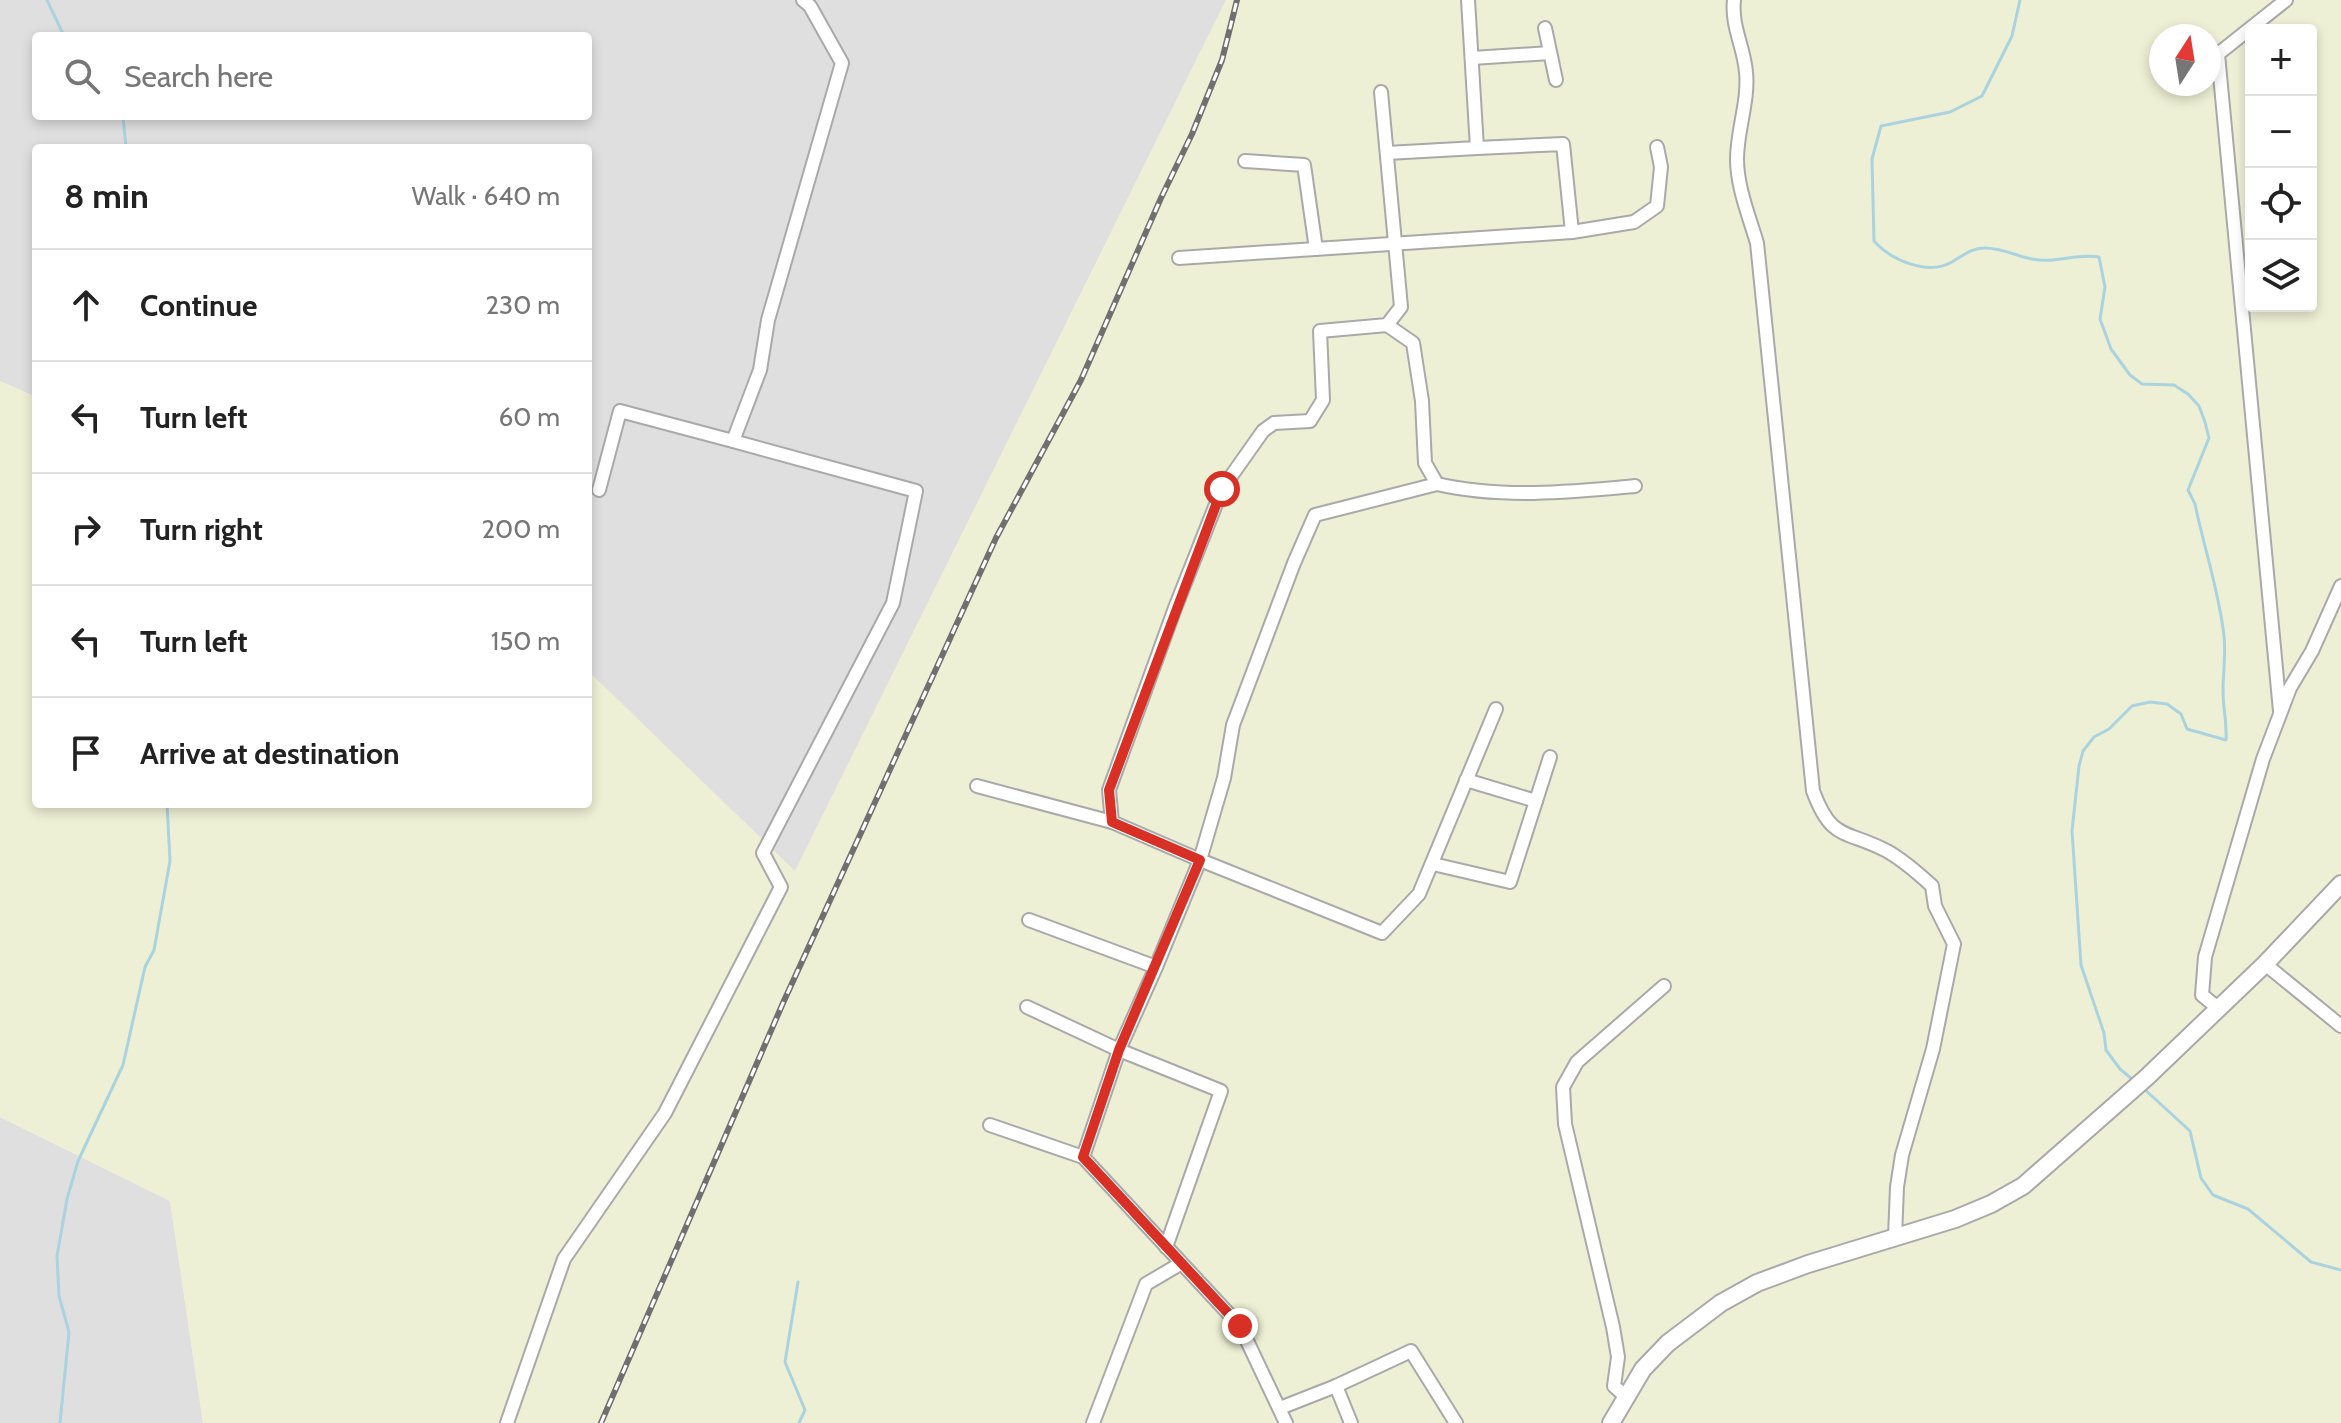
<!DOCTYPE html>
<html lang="en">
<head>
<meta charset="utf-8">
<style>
	:root { --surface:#fff; --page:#f2f2f2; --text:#222; --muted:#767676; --line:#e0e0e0 }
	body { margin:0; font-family:Cabin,sans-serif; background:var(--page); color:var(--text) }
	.controls { position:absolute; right:24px; top:24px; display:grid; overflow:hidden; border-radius:8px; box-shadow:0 4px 12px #0003 }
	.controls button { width:72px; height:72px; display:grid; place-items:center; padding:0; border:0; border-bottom:2px solid var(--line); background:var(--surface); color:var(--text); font:40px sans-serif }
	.compass { position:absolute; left:2149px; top:24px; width:72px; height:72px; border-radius:50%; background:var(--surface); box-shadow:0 4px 12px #0003; rotate:12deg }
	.stop { position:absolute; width:24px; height:24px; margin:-18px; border:6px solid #d93025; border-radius:50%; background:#fff }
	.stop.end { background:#d93025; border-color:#fff; box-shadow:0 2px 8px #0008 }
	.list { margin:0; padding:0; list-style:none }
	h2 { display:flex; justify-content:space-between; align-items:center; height:104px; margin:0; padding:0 32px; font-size:34px }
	h2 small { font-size:26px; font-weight:400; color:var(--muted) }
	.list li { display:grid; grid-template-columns:52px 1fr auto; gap:24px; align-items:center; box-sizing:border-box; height:112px; padding:0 32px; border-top:2px solid var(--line) }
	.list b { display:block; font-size:30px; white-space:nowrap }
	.list em { font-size:26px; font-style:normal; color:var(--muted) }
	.icon { flex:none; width:44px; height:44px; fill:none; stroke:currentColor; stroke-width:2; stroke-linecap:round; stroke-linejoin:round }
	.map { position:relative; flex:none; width:2341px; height:1423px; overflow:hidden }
	.search { position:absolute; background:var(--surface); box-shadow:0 4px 12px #0003; left:32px; top:32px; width:560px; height:88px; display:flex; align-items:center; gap:20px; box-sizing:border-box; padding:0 28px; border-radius:8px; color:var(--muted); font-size:30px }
	.panel { position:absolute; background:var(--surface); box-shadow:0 4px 12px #0003; left:32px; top:144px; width:560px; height:664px; border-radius:8px }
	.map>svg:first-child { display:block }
</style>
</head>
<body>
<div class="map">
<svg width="2341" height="1423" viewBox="0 0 2341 1423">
	<rect width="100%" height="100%" fill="#f2efe9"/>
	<g fill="#e0dfdf" fill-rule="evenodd">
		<path d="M0,0H1226L795,872L588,671V148H36V397L0,381ZM36,36H588V116H36Z"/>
		<path d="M0,1117L170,1201L203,1423H0Z"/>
	</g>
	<path fill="#eef0d5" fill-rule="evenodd" d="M1226,0H2341V1423H203L170,1201L0,1117V381L36,397V804H588V671L795,871ZM2251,30H2311V306H2251ZM2161,36H2209V84H2161Z"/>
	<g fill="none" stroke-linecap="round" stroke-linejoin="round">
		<g stroke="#aad3df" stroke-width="3">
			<path d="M47,0L64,36"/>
			<path d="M2020,0L2012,36L1982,96L1950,112L1881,126L1872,159L1874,241C1891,260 1927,276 1952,262C1963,256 1970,248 1985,248C2002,248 2016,256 2032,259C2054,264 2077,253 2099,257L2105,287L2100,319L2111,349L2130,375L2142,384L2174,385L2188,394L2199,406L2205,422L2209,438L2188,490L2195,504C2204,548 2219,591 2224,636C2226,655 2223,673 2223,691C2223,708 2227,723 2226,740L2187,729L2181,714L2167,704L2150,702L2132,706L2109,729L2094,737L2083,751L2079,766L2072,831L2081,965L2104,1033L2106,1050L2120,1069L2133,1080"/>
			<path d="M123,116L126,148"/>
			<path d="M2142,1087L2190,1131L2201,1178L2213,1195L2248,1209L2311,1262L2341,1270"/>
			<path d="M798,1282L785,1362L805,1410L799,1423"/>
			<path d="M60,1423L69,1332L59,1296L57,1256L67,1199L78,1161L123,1065L145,967L154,950L170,861L167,804"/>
		</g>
		<defs>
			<g id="minor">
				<path d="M1734,0C1731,26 1744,47 1746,72C1749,101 1737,130 1737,159C1737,187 1749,216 1757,243L1813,791C1832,842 1845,829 1887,851C1903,860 1919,874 1932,886L1935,906L1954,944L1933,1049L1902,1155L1897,1187L1895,1237"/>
				<path d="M1545,28L1556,80"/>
				<path d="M1472,58L1550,53"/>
				<path d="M1387,153L1477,148L1468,0"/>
				<path d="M1245,161L1304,165L1316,249"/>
				<path d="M1572,232L1634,222L1657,206L1661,167L1657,147"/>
				<path d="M1179,258L1572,232L1563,144L1477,148"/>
				<path d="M1387,325L1413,343L1422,401L1425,463L1437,484C1501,499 1571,492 1635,486"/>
				<path d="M1437,484L1315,515L1294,563L1233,725L1224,778L1200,860L1382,933L1419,894L1496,709"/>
				<path d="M599,490L620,411L733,441"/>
				<path d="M2280,711L2218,54L2286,0"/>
				<path d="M1466,780L1536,801L1550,757"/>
				<path d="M977,786L1112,822L1200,860L1156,967L1029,920"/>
				<path d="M1112,822L1109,790L1175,608L1222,489L1263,431L1274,423L1310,421L1323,400L1320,331L1387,325L1401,307L1381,92"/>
				<path d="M1433,864L1510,882L1536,801"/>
				<path d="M2265,964L2341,1026"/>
				<path d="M1027,1007L1119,1050L1156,967"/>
				<path d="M2219,1009L2202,995L2205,957L2263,759L2290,688L2312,651L2341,586"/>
				<path d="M990,1125L1083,1157L1240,1326L1286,1423"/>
				<path d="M1083,1157L1119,1050L1221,1091L1166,1247"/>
				<path d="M1336,1386L1351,1423"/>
				<path d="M1625,1396L1614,1386L1618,1357L1613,1327L1565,1124L1563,1087L1577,1062L1664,986"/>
				<path d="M1280,1408L1336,1386L1411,1351L1456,1423"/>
				<path d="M507,1423L564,1259L665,1113L781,887L763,853L893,603L916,491L733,441L760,370L768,320L842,63L810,6L803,0"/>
				<path d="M1093,1423L1146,1284L1180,1264"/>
			</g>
			<path id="tertiary" d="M1611,1423L1643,1369L1668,1343L1721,1303L1757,1283L1808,1264L1955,1219L1991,1204L2023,1186L2147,1077L2265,964L2341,884"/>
		</defs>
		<use href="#minor" stroke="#a9a9a9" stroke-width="16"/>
		<use href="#tertiary" stroke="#a9a9a9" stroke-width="20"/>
		<use href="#minor" stroke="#fff" stroke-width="12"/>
		<use href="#tertiary" stroke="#fff" stroke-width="16"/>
		<defs>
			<path id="rail" d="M601,1423L783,1003L996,538L1081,380L1161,198L1192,134L1222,60L1237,0"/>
		</defs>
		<use href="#rail" stroke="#707070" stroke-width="6"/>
		<use href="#rail" stroke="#fff" stroke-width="3" stroke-dasharray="9" stroke-linecap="butt"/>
	</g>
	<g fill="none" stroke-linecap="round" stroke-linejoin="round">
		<path stroke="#d93025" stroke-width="10" d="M1222,489L1109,790L1112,822L1200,860L1119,1050L1083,1157L1240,1326"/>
	</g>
</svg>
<div class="controls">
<button>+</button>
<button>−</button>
<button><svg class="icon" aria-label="locate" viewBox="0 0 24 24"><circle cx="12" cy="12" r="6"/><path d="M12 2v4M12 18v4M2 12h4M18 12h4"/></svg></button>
<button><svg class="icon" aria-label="layers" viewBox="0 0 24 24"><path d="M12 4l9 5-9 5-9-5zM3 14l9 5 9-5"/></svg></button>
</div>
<svg class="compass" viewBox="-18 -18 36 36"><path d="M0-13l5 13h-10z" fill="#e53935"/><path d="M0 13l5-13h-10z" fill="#767676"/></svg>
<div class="stop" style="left:1222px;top:489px"></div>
<div class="stop end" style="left:1240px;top:1326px"></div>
<div class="search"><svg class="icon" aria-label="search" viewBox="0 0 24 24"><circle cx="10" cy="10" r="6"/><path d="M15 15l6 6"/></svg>Search here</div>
<section class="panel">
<h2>8 min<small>Walk · 640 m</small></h2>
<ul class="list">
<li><svg class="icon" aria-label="ahead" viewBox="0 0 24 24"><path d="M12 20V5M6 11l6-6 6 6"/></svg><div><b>Continue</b></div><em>230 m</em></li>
<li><svg class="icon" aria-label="left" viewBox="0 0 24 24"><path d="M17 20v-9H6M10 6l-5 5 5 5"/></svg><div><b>Turn left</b></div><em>60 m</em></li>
<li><svg class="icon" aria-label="right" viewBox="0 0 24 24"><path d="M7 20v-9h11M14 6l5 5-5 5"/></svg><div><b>Turn right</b></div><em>200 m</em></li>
<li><svg class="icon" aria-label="left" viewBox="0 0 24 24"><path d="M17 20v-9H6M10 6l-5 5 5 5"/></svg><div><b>Turn left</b></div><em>150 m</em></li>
<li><svg class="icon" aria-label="arrive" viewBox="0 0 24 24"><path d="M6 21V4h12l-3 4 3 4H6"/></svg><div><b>Arrive at destination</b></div></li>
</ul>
</section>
</div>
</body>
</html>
